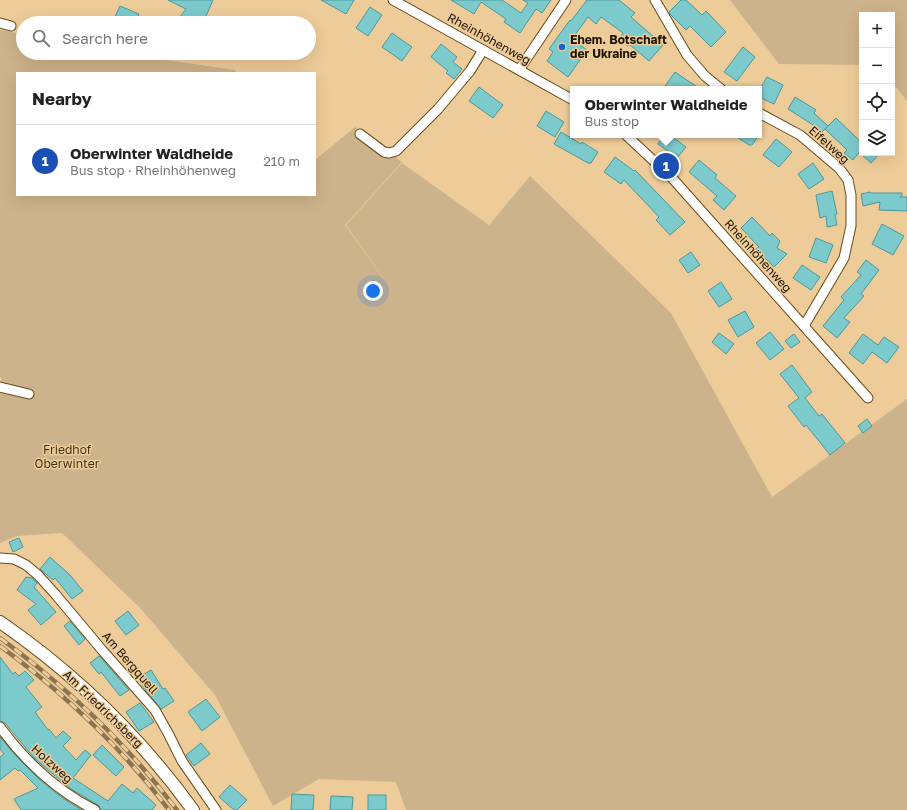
<!DOCTYPE html>
<html lang="en">
<head>
<meta charset="utf-8">
<style>
	:root { --surface:#fff; --page:#f6f6f6; --text:#222; --muted:#767676; --line:#e0e0e0; --accent:#1467d0 }
	body { margin:0; font-family:"Golos Text",sans-serif; background:var(--page); color:var(--text) }
	.controls { position:absolute; right:12px; top:12px; display:grid; overflow:hidden; border-radius:0px; box-shadow:0 4px 16px #0002 }
	.controls button { width:36px; height:36px; display:grid; place-items:center; padding:0; border:0; border-bottom:1px solid var(--line); background:var(--surface); color:var(--text); font:20px sans-serif }
	.you { position:absolute; left:373px; top:291px; width:14px; height:14px; margin:-10px; border:3px solid #fff; border-radius:50%; background:#1a73e8; box-shadow:0 0 0 6px #1a73e833 }
	.badge { display:grid; place-items:center; width:26px; height:26px; border-radius:50%; background:var(--accent); color:#fff; font-size:13px; font-weight:700 }
	.pin { position:absolute; translate:-50% -50%; border:2px solid #fff; box-shadow:0 1px 4px #0006 }
	.popup { position:absolute; left:570px; top:86px; width:192px; height:52px; box-sizing:border-box; display:grid; place-content:center; border-radius:0px; background:var(--surface); filter:drop-shadow(0 1px 3px #0005); font-size:13px; white-space:nowrap; color:var(--muted) }
	.popup b { font-size:15px; color:var(--text) }
	.popup::after { content:''; position:absolute; left:50%; top:100%; margin-left:-8px; border:8px solid transparent; border-top-color:var(--surface) }
	.list { margin:0; padding:0; list-style:none }
	h2 { display:flex; justify-content:space-between; align-items:center; height:52px; margin:0; padding:0 16px; font-size:17px }
	h2 small { font-size:13px; font-weight:400; color:var(--muted) }
	.list li { display:grid; grid-template-columns:26px 1fr auto; gap:12px; align-items:center; box-sizing:border-box; height:72px; padding:0 16px; border-top:1px solid var(--line) }
	.list b { display:block; font-size:15px; white-space:nowrap }
	.list p { margin:0; font-size:13px; white-space:nowrap; color:var(--muted) }
	.list em { font-size:13px; font-style:normal; color:var(--muted) }
	.icon { flex:none; width:22px; height:22px; fill:none; stroke:currentColor; stroke-width:2; stroke-linecap:round; stroke-linejoin:round }
	.map { position:relative; flex:none; width:907px; height:810px; overflow:hidden }
	.search { position:absolute; background:var(--surface); box-shadow:0 4px 16px #0002; left:16px; top:16px; width:300px; height:44px; display:flex; align-items:center; gap:10px; box-sizing:border-box; padding:0 14px; border-radius:22px; color:var(--muted); font-size:15px }
	.panel { position:absolute; background:var(--surface); box-shadow:0 4px 16px #0002; left:16px; top:72px; width:300px; height:124px; border-radius:0px }
	.map>svg:first-child { display:block }
</style>
</head>
<body>
<div class="map">
<svg width="907" height="810" viewBox="0 0 907 810">
	<rect width="100%" height="100%" fill="#ec9"/>
	<g fill="#cdb38b">
		<path d="M730,0H907V101L892,82V15H862V65L779,64Z"/>
		<path d="M0,30L23,34V53H119L235,70L237,73H17V195H315V160L355,127L402,162L345,225L406,310L346,225L402,163L489,225L412,318L530,176L671,313L772,497L907,399V810H406L396,782L319,779L273,806L215,695L140,608L62,533L17,536L0,543V383L2,379L0,377Z"/>
	</g>
	<g fill="#7ccacc" stroke="#4a989a">
		<path d="M168,0H213L203,23H185L179,18L186,9Z"/>
		<path d="M321,0H354L346,14Z"/>
		<path d="M451,0H502L521,13L528,3L523,0H551L542,13L536,9L520,33L504,22L506,19L481,2L474,14Z"/>
		<path d="M587,0H619L635,13L631,17L663,45L649,61L629,44L628,46L619,40L623,33L601,17L596,24L588,17L572,39L587,50L568,77L547,61L553,52L549,49L570,20L571,21Z"/>
		<path d="M681,0H686L702,15L706,11L726,32L711,47L690,26L686,30L670,14L669,12Z"/>
		<path d="M120,6L139,14L135,23H112Z"/>
		<path d="M370,7L382,15L368,36L356,28Z"/>
		<path d="M392,33L412,47L402,61L382,47Z"/>
		<path d="M441,44L457,57L453,62L462,69L454,79L446,73L448,71L431,57Z"/>
		<path d="M743,47L755,57L737,81L724,72Z"/>
		<path d="M675,72L700,89H663Z"/>
		<path d="M767,77L783,85L774,104L759,97V86L761,87Z"/>
		<path d="M479,87L503,105L493,118L469,101Z"/>
		<path d="M795,97L816,110L814,113L828,126L821,133L813,125L788,109Z"/>
		<path d="M546,111L564,122L555,137L537,126Z"/>
		<path d="M836,118L862,143V149L853,160L844,153L847,150L825,129Z"/>
		<path d="M561,132L581,144L582,142L598,152L591,163H588L554,144Z"/>
		<path d="M664,135H670L686,147L677,158L658,144Z"/>
		<path d="M734,135H759L752,145H749Z"/>
		<path d="M776,139L792,152L779,167L763,155Z"/>
		<path d="M860,153H880L871,163Z"/>
		<path d="M615,157L634,171L635,170L685,222L670,235L656,220L659,217L624,180L621,184L604,172Z"/>
		<path d="M699,160L717,175L715,178L736,196L724,210L713,200L717,196L689,172Z"/>
		<path d="M813,163L824,179L809,189L798,174Z"/>
		<path d="M832,191L837,214L835,215L837,225L827,227L826,216L820,218L816,195Z"/>
		<path d="M870,192L871,193H902V196L900,197H907V211L879,210L880,202L863,206L861,194Z"/>
		<path d="M752,217L770,236L772,233L780,241L777,248L787,254L774,267L756,249L759,247L741,228Z"/>
		<path d="M882,224L904,236L893,255L872,244Z"/>
		<path d="M816,238L833,245L826,263L809,257Z"/>
		<path d="M691,252L700,265L688,273L679,260Z"/>
		<path d="M866,260L879,270L861,294L864,296L844,318L850,322L837,338L823,326L844,300L841,297L861,275L857,272Z"/>
		<path d="M802,265L820,277L811,290L793,278Z"/>
		<path d="M721,282L732,299L719,307L708,291Z"/>
		<path d="M745,311L754,327L738,337L728,320Z"/>
		<path d="M770,332L784,349L770,360L756,343Z"/>
		<path d="M719,333L734,344L726,354L712,342Z"/>
		<path d="M794,334L800,342L791,348L785,341Z"/>
		<path d="M863,334L878,345L884,337L899,347L887,363L872,352L863,364L849,353Z"/>
		<path d="M792,365L812,392L805,398L819,416L822,414L845,443L830,455L806,425L804,427L788,406L799,398L780,374Z"/>
		<path d="M867,419L872,426L863,433L858,426Z"/>
		<path d="M19,538L23,547L13,552L9,542Z"/>
		<path d="M50,557L70,575L83,591L72,599L55,578L53,580L40,569Z"/>
		<path d="M26,577L32,578L37,583L34,587L56,612L41,625L28,610L36,604L17,590Z"/>
		<path d="M128,611L139,625L126,635L115,621Z"/>
		<path d="M70,621L85,639L79,645L64,626Z"/>
		<path d="M99,656L129,690L120,696L101,672L99,674L90,663Z"/>
		<path d="M0,657L13,674L15,672L19,676L25,671L34,680L26,687L42,707L35,712L48,730L49,729L56,738L63,731L71,738L63,746L76,760L85,750L91,755L73,778L108,801L122,784L133,793L137,788L156,805L152,810H101L98,805L71,789L35,759L5,723L0,721Z"/>
		<path d="M151,670L163,689L165,688L174,701L161,709L147,692L138,678Z"/>
		<path d="M206,699L220,717L202,731L188,712Z"/>
		<path d="M140,703L154,722L139,731L126,712Z"/>
		<path d="M0,737L16,756L39,779L64,799L82,810H21L14,799L38,788L20,770L18,771L15,768L0,780V757L4,754L0,749Z"/>
		<path d="M201,743L210,754L194,766L186,755Z"/>
		<path d="M102,745L124,767L116,776L93,755Z"/>
		<path d="M230,785L247,800L237,810H234L219,797Z"/>
		<path d="M292,794L314,795L313,810H291Z"/>
		<rect x="368" y="795" width="18" height="15"/>
		<path d="M331,796L353,797L352,810H330Z"/>
	</g>
	<g fill="none" stroke-linecap="round" stroke-linejoin="round">
		<defs>
			<g id="street">
				<path d="M393,0L573,100"/>
				<path d="M655,0L687,55L705,76L721,89"/>
				<path d="M0,23L11,26"/>
				<path d="M519,70L566,0"/>
				<path d="M759,113L800,135L839,168L848,180L851,195V226L844,258L804,326"/>
				<path d="M360,134L384,152L389,153L396,151L438,109L470,71L483,50"/>
				<path d="M626,135L673,179L868,398"/>
				<path d="M0,387L29,394"/>
				<path d="M0,558L14,559L26,565L38,575L56,595L102,650L155,710L168,733L182,761L216,810"/>
				<path d="M0,727C25,761 57,791 95,810"/>
			</g>
			<path id="secondary" d="M0,622C74,673 140,737 193,810"/>
		</defs>
		<use href="#street" stroke="#674a17" stroke-width="11"/>
		<use href="#secondary" stroke="#674a17" stroke-width="14"/>
		<use href="#street" stroke="#fff" stroke-width="9"/>
		<use href="#secondary" stroke="#fff" stroke-width="12"/>
		<defs>
			<g id="rail">
				<path d="M0,638C67,687 127,744 177,810"/>
				<path d="M0,646C64,693 121,747 169,810"/>
			</g>
		</defs>
		<use href="#rail" stroke="#8c7451" stroke-width="4.5"/>
		<use href="#rail" stroke="#ec9" stroke-width="3" stroke-dasharray="9" stroke-linecap="butt"/>
	</g>
	<circle fill="#1467d0" stroke="#ec9" stroke-width="1.5" cx="562" cy="47" r="4"/>
	<g text-anchor="middle" stroke-width="3" stroke-linejoin="round" paint-order="stroke">
		<g font-size="12" fill="#201402" stroke="#ec9">
			<text transform="translate(489 39) rotate(29)" y="4">Rheinhöhenweg</text>
			<text transform="translate(829 145) rotate(42)" y="4">Eifelweg</text>
			<text transform="translate(758 256) rotate(48)" y="4">Rheinhöhenweg</text>
			<text transform="translate(130 663) rotate(49)" y="4">Am Bergquell</text>
			<text transform="translate(103 709) rotate(44)" y="4">Am Friedrichsberg</text>
			<text transform="translate(52 764) rotate(42)" y="4">Holzweg</text>
		</g>
		<g font-size="12" font-weight="bold" fill="#201402" stroke="#ec9" text-anchor="start">
			<text x="570" y="44">Ehem. Botschaft<tspan x="570" dy="14">der Ukraine</tspan></text>
		</g>
		<g font-size="12" fill="#443216" stroke="#ec9">
			<text x="67" y="454">Friedhof<tspan x="67" dy="14">Oberwinter</tspan></text>
		</g>
	</g>
</svg>
<div class="controls">
<button>+</button>
<button>−</button>
<button><svg class="icon" aria-label="locate" viewBox="0 0 24 24"><circle cx="12" cy="12" r="6"/><path d="M12 2v4M12 18v4M2 12h4M18 12h4"/></svg></button>
<button><svg class="icon" aria-label="layers" viewBox="0 0 24 24"><path d="M12 4l9 5-9 5-9-5zM3 14l9 5 9-5"/></svg></button>
</div>
<div class="you"></div>
<div class="pin badge" style="left:666px;top:166px;background:#1a4fb4">1</div>
<div class="popup"><b>Oberwinter Waldheide</b>Bus stop</div>
<div class="search"><svg class="icon" aria-label="search" viewBox="0 0 24 24"><circle cx="10" cy="10" r="6"/><path d="M15 15l6 6"/></svg>Search here</div>
<section class="panel">
<h2>Nearby<small></small></h2>
<ul class="list">
<li><span class="badge" style="background:#1a4fb4">1</span><div><b>Oberwinter Waldheide</b><p>Bus stop · Rheinhöhenweg</p></div><em>210 m</em></li>
</ul>
</section>
</div>
</body>
</html>
